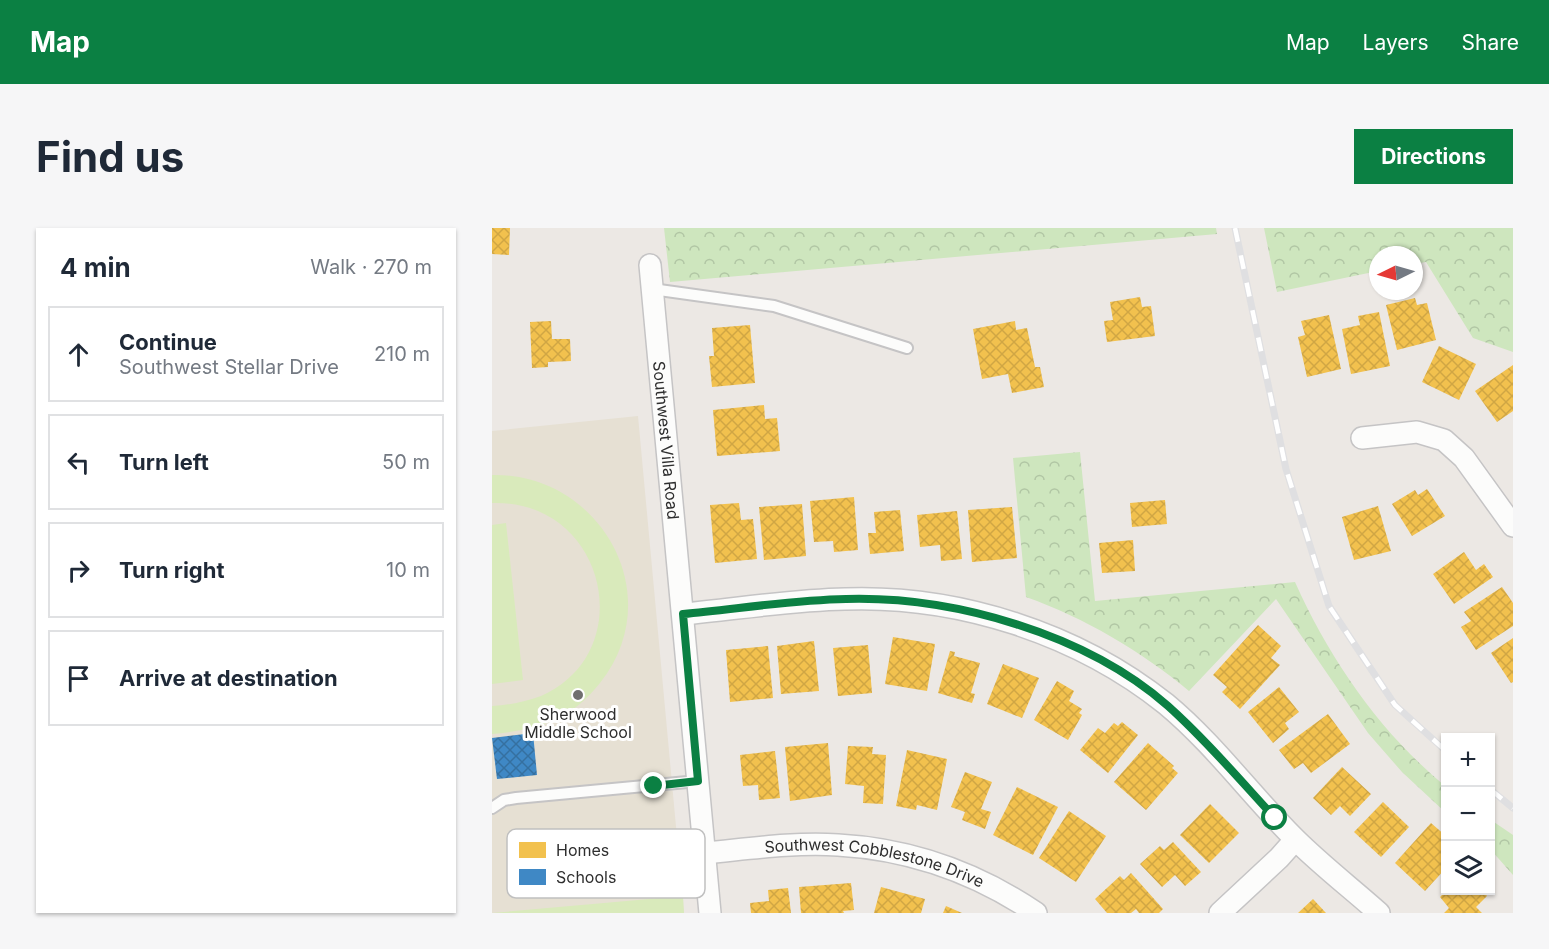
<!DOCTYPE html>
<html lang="en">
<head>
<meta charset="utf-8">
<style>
	:root { --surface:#fff; --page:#f6f6f7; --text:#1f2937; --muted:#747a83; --line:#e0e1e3; --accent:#0b8043 }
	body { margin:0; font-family:Inter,sans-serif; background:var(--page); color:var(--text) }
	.controls { position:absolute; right:18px; bottom:18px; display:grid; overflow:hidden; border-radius:0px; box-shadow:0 2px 4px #0004 }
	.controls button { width:54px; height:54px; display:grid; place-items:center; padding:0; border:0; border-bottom:2px solid var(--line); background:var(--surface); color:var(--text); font:30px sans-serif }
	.compass { position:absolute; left:877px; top:18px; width:54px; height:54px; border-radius:50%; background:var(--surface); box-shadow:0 2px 4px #0004; rotate:265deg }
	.stop { position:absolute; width:18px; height:18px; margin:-14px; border:4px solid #0b8043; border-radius:50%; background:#fff }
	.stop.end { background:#0b8043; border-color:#fff; box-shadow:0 2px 6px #0008 }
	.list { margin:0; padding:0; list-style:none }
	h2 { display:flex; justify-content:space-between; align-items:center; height:78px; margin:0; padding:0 24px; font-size:26px }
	h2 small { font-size:20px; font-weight:400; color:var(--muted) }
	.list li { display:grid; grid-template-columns:39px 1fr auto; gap:18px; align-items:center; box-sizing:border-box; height:96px; margin:0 12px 12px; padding:0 12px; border:2px solid var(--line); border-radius:0px }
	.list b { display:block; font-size:22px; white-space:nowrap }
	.list p { margin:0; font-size:20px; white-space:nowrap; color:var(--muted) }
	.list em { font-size:20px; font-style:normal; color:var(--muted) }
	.icon { flex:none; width:33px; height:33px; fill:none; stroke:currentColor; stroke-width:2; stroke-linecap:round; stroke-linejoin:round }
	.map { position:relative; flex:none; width:1021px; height:685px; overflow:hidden; border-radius:0px }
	header { display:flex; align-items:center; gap:36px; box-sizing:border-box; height:84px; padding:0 30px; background:var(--accent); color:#fff }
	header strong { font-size:28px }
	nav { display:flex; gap:33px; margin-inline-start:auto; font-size:21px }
	.intro { display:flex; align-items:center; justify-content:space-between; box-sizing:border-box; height:144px; padding:0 36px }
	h1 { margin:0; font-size:42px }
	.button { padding:15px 27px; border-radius:0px; background:var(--accent); color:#fff; font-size:21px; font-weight:700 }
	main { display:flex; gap:36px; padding:0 36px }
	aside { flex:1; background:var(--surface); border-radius:0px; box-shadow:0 2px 4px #0004 }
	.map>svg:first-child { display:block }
</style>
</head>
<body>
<header>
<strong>Map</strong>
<nav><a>Map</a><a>Layers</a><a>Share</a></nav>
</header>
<div class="intro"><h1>Find us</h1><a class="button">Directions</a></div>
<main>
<aside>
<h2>4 min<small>Walk · 270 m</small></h2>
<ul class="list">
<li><svg class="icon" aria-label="ahead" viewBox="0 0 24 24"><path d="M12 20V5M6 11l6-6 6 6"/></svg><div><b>Continue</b><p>Southwest Stellar Drive</p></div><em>210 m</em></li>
<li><svg class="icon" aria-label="left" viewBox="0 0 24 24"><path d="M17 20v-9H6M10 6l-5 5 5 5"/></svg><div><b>Turn left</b></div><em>50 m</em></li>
<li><svg class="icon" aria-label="right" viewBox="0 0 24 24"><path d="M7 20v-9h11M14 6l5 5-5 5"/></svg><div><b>Turn right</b></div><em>10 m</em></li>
<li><svg class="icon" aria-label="arrive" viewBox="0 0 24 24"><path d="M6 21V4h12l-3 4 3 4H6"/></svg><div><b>Arrive at destination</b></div></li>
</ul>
</aside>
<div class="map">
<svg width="1021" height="685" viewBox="0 0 1021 685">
	<defs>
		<pattern id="forest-crowns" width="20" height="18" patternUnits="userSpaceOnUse" patternTransform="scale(1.5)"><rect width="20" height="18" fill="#cee6be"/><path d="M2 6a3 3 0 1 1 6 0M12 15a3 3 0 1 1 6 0" fill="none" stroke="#b1c6a4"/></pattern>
		<pattern id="homes-cross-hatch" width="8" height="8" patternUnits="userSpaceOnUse" patternTransform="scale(1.5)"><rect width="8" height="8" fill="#f2c14e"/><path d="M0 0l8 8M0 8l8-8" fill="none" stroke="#d0a644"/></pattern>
		<pattern id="schools-cross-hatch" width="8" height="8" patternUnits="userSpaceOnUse" patternTransform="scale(1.5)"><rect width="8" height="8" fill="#3f88c5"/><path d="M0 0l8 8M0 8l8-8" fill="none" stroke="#3570a0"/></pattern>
	</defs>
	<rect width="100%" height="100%" fill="#ece8e4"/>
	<path fill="#e6e0d3" d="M146,188L192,685H0V203Z"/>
	<g fill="url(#forest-crowns)">
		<path d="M172,0H724L725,6L178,54Z"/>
		<path d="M772,0H1021V124L981,110L934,34L922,36V27H886V43L785,64Z"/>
		<path d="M588,224L603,373L803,354C838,432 888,504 953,558V584L910,544L876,505L784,371L697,463C649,423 593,390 534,369L521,230Z"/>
		<path d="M999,592L1021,607V647L999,622Z"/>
	</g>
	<g fill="#d9eabb">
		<path d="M0,247C108,245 178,367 108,455C96,470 81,484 62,492C43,501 21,504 0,506V478C17,477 33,474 49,468C149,424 114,271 0,275Z"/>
		<path d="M14,295L31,452L0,456V297Z"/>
		<path d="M191,668L192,685H0Z"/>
	</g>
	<g fill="url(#homes-cross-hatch)">
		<path d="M0,0H18L17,27L0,26Z"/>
		<path d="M648,69L650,79L659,78L663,108L615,114L612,93L621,92L618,74Z"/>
		<path d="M923,70L925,77L935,75L944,112L905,122L894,77Z"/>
		<path d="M887,84L898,138L859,146L850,101L868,97L866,88Z"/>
		<path d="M837,87L849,141L815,149L806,109L813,107L809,93Z"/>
		<path d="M59,93L60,111H78L79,133L56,134V139L40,140L38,94Z"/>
		<path d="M523,93L524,102L535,100L543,139H548L552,159L520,165L516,146L490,151L481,101Z"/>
		<path d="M258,97L263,155L220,159L217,128H222L220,100Z"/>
		<path d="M947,118L984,136L967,172L930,154Z"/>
		<path d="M1021,137V183L1005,194L983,163Z"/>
		<path d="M272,177L273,191L285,190L288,223L225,228L221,182Z"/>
		<path d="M935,261L953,288L920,308L900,276L923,262L926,267Z"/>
		<path d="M362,269L366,322L342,324L341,313L322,314L318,273Z"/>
		<path d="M673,272L675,296L640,299L638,275Z"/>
		<path d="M247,275L249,292L261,291L265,331L223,335L218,277Z"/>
		<path d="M310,276L314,328L272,332L267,279Z"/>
		<path d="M886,278L899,323L862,332L850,289Z"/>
		<path d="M520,279L525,330L480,334L476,282Z"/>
		<path d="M408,282L412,323L378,326L376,305H384L382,284Z"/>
		<path d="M465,283L470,331L449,333L448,317L428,319L425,287Z"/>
		<path d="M641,312L643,343L610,345L607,315Z"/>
		<path d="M972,324L984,342L992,336L1001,349L962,376L941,346Z"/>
		<path d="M1010,359L1021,375V398L984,422L969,399L979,393L972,384Z"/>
		<path d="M766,397L789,418L779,430L788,437L748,481L730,464L735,459L721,447Z"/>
		<path d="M401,409L443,416L435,463L393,456Z"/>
		<path d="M1021,410V454L1019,455L999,425Z"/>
		<path d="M322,413L327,463L289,466L285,418Z"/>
		<path d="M376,417L380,465L346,468L341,420Z"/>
		<path d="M276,418L281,470L238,474L234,422Z"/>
		<path d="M458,423L463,424L462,428L488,435L479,465L483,466L480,475L446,465Z"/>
		<path d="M511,436L547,450L530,490L495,476Z"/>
		<path d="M565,453L582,463L577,473L590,481L587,485L590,487L576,512L542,492Z"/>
		<path d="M787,459L807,484L793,495L797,501L781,515L756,484Z"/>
		<path d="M836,486L858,516L819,545L811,535L802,541L787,522Z"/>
		<path d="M630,494L646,507L616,545L588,522L606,500L613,505L622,495L626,498Z"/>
		<path d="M336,515L340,567L298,573L293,519Z"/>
		<path d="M656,515L682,538L680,540L686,545L654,582L622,554Z"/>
		<path d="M356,518L381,519L380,526L394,527L391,576L371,575L372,558L353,556Z"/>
		<path d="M415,522L455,531L445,582L425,577L424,582L404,578Z"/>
		<path d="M283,523L288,570L267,572L266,557L251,558L248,527Z"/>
		<path d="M850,539L879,566L858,588L848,578L839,587L821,570Z"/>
		<path d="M473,544L500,554L489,581L499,584L493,601L470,592L473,584L459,579Z"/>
		<path d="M525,559L566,579L541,627L501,607Z"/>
		<path d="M891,574L917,599L889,629L862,604Z"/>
		<path d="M718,576L747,605L717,635L688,607Z"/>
		<path d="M577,583L614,608L584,654L547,630Z"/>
		<path d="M939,595L954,608V640L933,663L903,635Z"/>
		<path d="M681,614L709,644L693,658L683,647L670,659L648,636L668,618L672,622Z"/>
		<path d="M639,645L671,681L667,685H647L644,681L639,685H615L603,671L628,648L632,652Z"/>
		<path d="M359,655L362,682L351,683L352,685H309L307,659Z"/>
		<path d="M389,659L433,671L429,685H382Z"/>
		<path d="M296,660L299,685H259L258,675L277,673L276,662Z"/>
		<path d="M955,662H990L995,668L984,679L990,685H952L957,680L948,669Z"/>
		<path d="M821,671L834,685H806Z"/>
		<path d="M454,678L470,685H451Z"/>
	</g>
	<path fill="url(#schools-cross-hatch)" d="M41,505L45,547L5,551L0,510Z"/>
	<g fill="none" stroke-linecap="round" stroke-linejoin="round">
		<defs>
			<g id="service">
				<path d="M160,61L282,78L415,120"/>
				<path d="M0,580L12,572L24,570L206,553"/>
			</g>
			<g id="minor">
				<path id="s1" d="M158,37L218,685"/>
				<path d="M870,210L925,204L952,212L972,230L1021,298"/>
				<path d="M191,386C245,381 299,372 353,371C466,367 585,405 674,476C721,515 759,567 802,610C829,637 859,660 887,685"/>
				<path id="s2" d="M213,625C256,621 302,614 346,617C417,621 485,645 544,685"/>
				<path d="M728,685L787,630L803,612"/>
			</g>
		</defs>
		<use href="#service" stroke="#c5c4c5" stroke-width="14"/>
		<use href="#minor" stroke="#c5c4c5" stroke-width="24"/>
		<use href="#service" stroke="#fcfcfb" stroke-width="10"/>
		<use href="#minor" stroke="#fcfcfb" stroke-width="21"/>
		<defs>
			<g id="rail">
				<path d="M743,0L794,241L837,378L903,477L954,523"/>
				<path d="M999,562L1021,580"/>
			</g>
		</defs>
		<use href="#rail" stroke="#dfdfe1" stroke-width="7"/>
		<use href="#rail" stroke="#fff" stroke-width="4.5" stroke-dasharray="14" stroke-linecap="butt"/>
	</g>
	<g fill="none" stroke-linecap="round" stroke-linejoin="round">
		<path stroke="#0b8043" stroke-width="8" d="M162,558L206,553L191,386C245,381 300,372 354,371C462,368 594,406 676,478C714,512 748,552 783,590"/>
	</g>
	<circle fill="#706f6e" stroke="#fff" stroke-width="2" cx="86" cy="467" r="6"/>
	<g text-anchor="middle" stroke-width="6" stroke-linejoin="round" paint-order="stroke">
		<g font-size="16" fill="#2e2e2e" stroke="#fff">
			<text dy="6" stroke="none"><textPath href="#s1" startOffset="176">Southwest Villa Road</textPath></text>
			<text dy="6" stroke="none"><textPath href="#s2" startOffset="172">Southwest Cobblestone Drive</textPath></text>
		</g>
		<g font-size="16" fill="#2e2e2e" stroke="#fff">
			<text x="86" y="492">Sherwood<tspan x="86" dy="18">Middle School</tspan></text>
		</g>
	</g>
	<rect x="15" y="601" width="198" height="69" rx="9" fill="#fff" stroke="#c0c0c0" stroke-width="1.5"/>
	<rect x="27" y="614" width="27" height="16" fill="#f2c14e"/>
	<rect x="27" y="641" width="27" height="16" fill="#3f88c5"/>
	<g font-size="16" fill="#2e2e2e">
		<text x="64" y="628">Homes</text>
		<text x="64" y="655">Schools</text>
	</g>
</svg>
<div class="controls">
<button>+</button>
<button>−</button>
<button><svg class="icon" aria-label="layers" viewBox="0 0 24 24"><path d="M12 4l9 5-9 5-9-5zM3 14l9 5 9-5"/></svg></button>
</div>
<svg class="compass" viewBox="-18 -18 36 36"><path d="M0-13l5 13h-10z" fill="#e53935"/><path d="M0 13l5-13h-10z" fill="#747a83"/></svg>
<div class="stop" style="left:783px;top:590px"></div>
<div class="stop end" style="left:162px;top:558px"></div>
</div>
</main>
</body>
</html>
